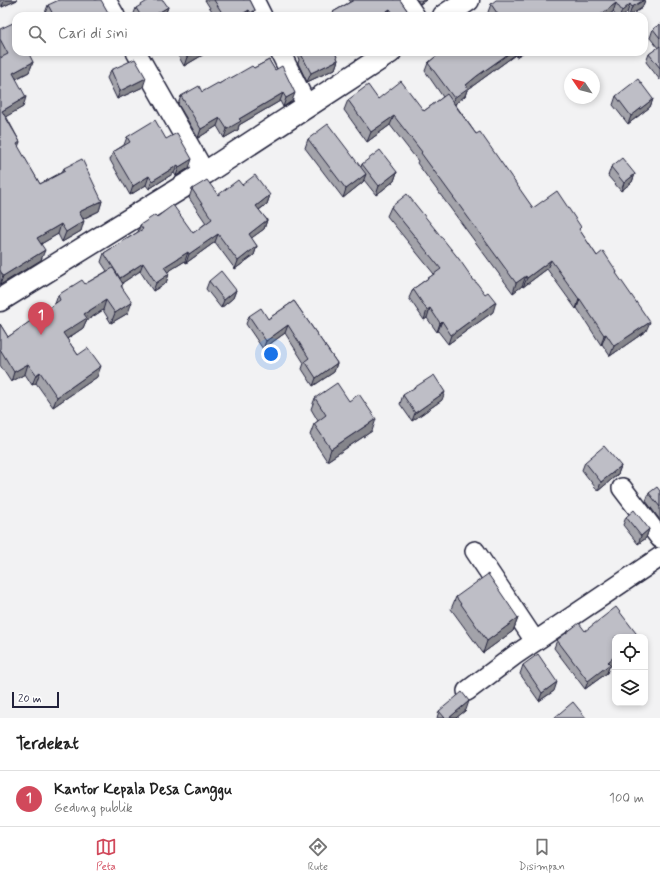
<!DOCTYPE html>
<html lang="id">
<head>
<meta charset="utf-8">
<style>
	:root { --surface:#fff; --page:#f6f6f6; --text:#222; --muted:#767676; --line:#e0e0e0; --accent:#d1495b }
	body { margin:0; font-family:Mynerve,sans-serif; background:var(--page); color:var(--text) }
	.controls { position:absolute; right:12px; bottom:12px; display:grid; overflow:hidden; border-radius:8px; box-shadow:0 2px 6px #0003 }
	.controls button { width:36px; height:36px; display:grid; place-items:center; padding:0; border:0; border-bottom:1px solid var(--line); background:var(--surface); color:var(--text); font:20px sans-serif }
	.compass { position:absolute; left:564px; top:68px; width:36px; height:36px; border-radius:50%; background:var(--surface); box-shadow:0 2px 6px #0003; rotate:305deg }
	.scale { position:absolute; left:12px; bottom:10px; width:47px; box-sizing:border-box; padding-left:4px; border:2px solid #22223b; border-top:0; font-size:11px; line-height:14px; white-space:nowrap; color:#22223b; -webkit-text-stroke:3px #fff; paint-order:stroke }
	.you { position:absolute; left:271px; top:354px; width:14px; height:14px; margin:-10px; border:3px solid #fff; border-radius:50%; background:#1a73e8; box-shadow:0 0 0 6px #1a73e833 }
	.badge { display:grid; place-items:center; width:26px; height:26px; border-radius:50%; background:var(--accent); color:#fff; font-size:13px; font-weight:700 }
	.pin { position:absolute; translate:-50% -33px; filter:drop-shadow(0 1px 2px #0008) }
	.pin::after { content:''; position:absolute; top:21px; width:14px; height:12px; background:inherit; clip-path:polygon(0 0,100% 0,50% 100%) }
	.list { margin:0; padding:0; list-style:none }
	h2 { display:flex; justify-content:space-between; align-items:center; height:52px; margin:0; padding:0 16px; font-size:17px }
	h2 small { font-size:13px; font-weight:400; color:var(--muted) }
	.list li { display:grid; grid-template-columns:26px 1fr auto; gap:12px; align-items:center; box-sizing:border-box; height:56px; padding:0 16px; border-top:1px solid var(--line) }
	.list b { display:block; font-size:15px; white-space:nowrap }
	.list p { margin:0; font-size:13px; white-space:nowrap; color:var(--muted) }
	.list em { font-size:13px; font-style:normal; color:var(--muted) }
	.icon { flex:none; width:22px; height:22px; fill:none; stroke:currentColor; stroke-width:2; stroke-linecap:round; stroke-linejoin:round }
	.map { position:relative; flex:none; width:660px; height:718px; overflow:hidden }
	.search { position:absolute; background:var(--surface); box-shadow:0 2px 6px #0003; left:12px; right:12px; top:12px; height:44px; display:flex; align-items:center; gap:10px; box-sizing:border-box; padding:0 14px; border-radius:12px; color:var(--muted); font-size:15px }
	.sheet { height:108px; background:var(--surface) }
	nav { display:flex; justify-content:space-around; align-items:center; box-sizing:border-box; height:56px; border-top:1px solid var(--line); background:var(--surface); font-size:11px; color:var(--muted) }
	nav a { display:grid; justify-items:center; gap:2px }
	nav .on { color:var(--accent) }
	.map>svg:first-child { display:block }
</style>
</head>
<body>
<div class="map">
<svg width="660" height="718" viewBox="0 0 660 718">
	<rect width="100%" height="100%" fill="#f2f2f3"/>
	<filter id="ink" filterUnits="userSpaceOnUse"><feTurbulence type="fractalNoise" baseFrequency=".025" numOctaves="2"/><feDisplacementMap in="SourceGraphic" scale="8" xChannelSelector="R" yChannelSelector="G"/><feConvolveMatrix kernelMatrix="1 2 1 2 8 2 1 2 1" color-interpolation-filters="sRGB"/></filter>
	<g filter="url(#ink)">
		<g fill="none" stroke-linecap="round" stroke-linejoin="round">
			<defs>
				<g id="minor">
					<path d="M106,0L115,16"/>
					<path d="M254,0L262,16"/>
					<path d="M404,0L415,16"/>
					<path d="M136,52L205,173"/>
					<path d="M280,52L307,106"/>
					<path d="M622,488L660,538"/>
					<path d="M475,551L535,641"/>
					<path d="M467,691L515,655L660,557"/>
				</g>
				<g id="tertiary">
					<path d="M444,16L468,0"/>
					<path d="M0,300L205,173L390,52"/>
				</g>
			</defs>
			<use href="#minor" stroke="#22223b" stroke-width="22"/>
			<use href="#tertiary" stroke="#22223b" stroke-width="25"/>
			<use href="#minor" stroke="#fff" stroke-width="19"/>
			<use href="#tertiary" stroke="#fff" stroke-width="22"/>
		</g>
		<g fill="#a3a3aa" stroke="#22223b">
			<path d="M0,0H17L2,7L0,3Z"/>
			<path d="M205,0H250L255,10L253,16H215Z"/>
			<path d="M349,0H400L409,13L408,16H331L333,12L350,2Z"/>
			<path d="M417,0H426L420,4Z"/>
			<path d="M517,0H645L642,8L629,16L627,13L623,16H616L613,12L607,16H490L488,12L491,4Z"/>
			<path d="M48,5L109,16H47L45,13Z"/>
			<path d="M168,7L165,15L163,16H133L136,8Z"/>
			<path d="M660,24V80L646,62L649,54L658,48L650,38L653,29Z"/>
			<path d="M0,29L33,62L29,72L16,79L23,107L6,116L20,142L18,147L40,184L62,172L64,168L102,201L99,211L83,219L81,231L62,242L58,234L41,244V260L0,285V58L1,57L0,56Z"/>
			<path d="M176,52H206V53L184,66Z"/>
			<path d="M296,52H335L338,60L335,69L307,82L298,63L299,60Z"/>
			<path d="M441,52H524L516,57L515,55L474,85L467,90L465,96L455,104L476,134L533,208L580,231L597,256L617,272L616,274L646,331L610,356L602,344L601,345L577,308L576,309L547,269L523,287L522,286L513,293L417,163L418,161L390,125L367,142L344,110L348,100L378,99L424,111L443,97L425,71L428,63Z"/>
			<path d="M269,60L292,101L283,107L280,101L239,125L238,130L224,138L217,126L198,138L178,104L181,96L202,92L231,78L254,68Z"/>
			<path d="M111,70L143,87L117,99L107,78Z"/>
			<path d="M616,96L653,99L650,107L628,124L613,105Z"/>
			<path d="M127,137L166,139L189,168L176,176L174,173L149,189L146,185L130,195L110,160L113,152L124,145Z"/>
			<path d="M308,139L361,167L362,164L397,172L394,181L376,195L364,180L363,182L343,198L305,148Z"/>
			<path d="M611,167L635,174L632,182L621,191L608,176Z"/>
			<path d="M242,185L270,195L267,204L259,210L267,220L264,229L251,238L257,246L254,255L235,269L215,242L186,263L185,261L167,272L169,274L166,283L153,291L140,271L122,283V287L128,313L111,323L103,310L86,321L83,328L67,339L78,355L97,377L53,407L36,383L32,385L25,374L11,382L0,365V324L8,337L55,304L58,295L85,284L107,271L101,262L104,253L138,232L140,225L157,217L193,233L206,223L189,198L192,189L218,195Z"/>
			<path d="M391,207L493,312L448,344L438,331L437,332L427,318L424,320L409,298L413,289L434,274L387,216Z"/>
			<path d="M209,281L236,290L233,298L221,308L206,289Z"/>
			<path d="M294,301L337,363L334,372L313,386L302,369L304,363L285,333L263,349L246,324L249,316L268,319Z"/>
			<path d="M403,395L442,400L412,421L400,404Z"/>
			<path d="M315,398L349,401L372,431L327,461L310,435L314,424L318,421L311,409Z"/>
			<path d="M585,462L621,466L618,474L598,491L582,470Z"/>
			<path d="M660,491V520L646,501L649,493Z"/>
			<path d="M626,517L649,529L646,538L638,544L623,525Z"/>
			<path d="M456,597L518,618L513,631L483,653L451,609Z"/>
			<path d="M585,631L615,637V663L609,667L607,673L585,689L554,648L557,640Z"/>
			<path d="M523,665L554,691L539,701L520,674Z"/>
			<path d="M466,710L456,718H437L439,711Z"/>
		</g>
		<g fill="#85858b" stroke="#22223b">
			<path d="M4,0H17L2,7Z"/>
			<path d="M422,0H426L420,4Z"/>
			<path d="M644,0H645L642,8L629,16L632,7Z"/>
			<path d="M616,3L613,12L607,16H599Z"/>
			<path d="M630,4L627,13L623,16H620L622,11Z"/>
			<path d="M168,7L165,15L163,16H153Z"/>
			<path d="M390,9L388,16H379Z"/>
			<path d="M249,10L247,16H239Z"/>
			<path d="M255,10L253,16H249L251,13Z"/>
			<path d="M196,52H206V53L184,66L187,57Z"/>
			<path d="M511,52H516L515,55L474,85L467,90L465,96L451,107L454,98L466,85L477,76Z"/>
			<path d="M518,52H524L516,57Z"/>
			<path d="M338,60L335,69L307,82L311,73Z"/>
			<path d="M33,62L29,72L9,82L13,73Z"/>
			<path d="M146,78L143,87L117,99L120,91Z"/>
			<path d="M283,93L280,101L239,125L238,130L224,138L227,129L239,119Z"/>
			<path d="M295,93L292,101L283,107L286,98Z"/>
			<path d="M26,97L23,107L0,120L2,111Z"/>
			<path d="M653,99L650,107L628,124L631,116Z"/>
			<path d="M394,116L390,125L367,142L371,132Z"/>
			<path d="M220,118L217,126L198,138L201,129Z"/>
			<path d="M192,159L189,168L176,176L179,167Z"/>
			<path d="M178,165L174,173L149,189L152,181Z"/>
			<path d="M397,172L394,181L376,195L379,186Z"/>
			<path d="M366,174L363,182L343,198L346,189Z"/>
			<path d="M635,174L632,182L621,191L624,183Z"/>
			<path d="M149,176L146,185L130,195L133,186Z"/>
			<path d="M270,195L267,204L253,214L256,206Z"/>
			<path d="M102,201L99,211L76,222L79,212Z"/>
			<path d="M267,220L264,229L246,242L249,234Z"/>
			<path d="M84,221L81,231L62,242L66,232Z"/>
			<path d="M61,224L58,234L34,248L37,238Z"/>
			<path d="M218,234L215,242L186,263L189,254Z"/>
			<path d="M257,246L254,255L235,269L238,261Z"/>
			<path d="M45,250L41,260L0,285L3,276Z"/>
			<path d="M188,252L185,261L161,276L164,267Z"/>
			<path d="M551,260L547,269L523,287L527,278Z"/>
			<path d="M143,263L140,271L116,287L119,279Z"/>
			<path d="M169,274L166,283L153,291L156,283Z"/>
			<path d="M526,276L522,286L513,293L516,283Z"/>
			<path d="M236,290L233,298L221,308L224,300Z"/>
			<path d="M579,299H580L577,308L576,309Z"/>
			<path d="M106,300L103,310L86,321L83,328L59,344L63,333L84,314Z"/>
			<path d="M132,302L128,313L111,323L115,313Z"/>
			<path d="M496,302L493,312L448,344L451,335Z"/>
			<path d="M430,308L427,318L424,320L427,310Z"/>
			<path d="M442,321L438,331L437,332L440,323Z"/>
			<path d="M650,322L646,331L610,356L614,346Z"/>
			<path d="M288,325L285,333L263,349L266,341Z"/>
			<path d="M606,334L602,344L601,345L604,335Z"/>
			<path d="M337,363L334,372L313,386L316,378Z"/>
			<path d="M28,364L25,374L11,382L14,372Z"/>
			<path d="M101,366L97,377L53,407L57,397Z"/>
			<path d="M40,372L36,383L32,385L36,375Z"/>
			<path d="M445,392L442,400L412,421L415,413Z"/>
			<path d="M376,419L372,431L327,461L331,449Z"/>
			<path d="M621,466L618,474L598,491L601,482Z"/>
			<path d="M649,529L646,538L638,544L641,536Z"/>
			<path d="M518,618L513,631L483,653L487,641Z"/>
			<path d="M615,656V663L609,667L607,673L585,689L588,681L608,662Z"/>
			<path d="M557,682L554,691L539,701L542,693Z"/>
			<path d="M469,701L466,710L456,718H449Z"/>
		</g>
		<g fill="#bebec6" stroke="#22223b">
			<path d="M59,0H101L109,14L106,16H54L48,5Z"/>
			<path d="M149,0H163L168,7L153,16H141L136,8Z"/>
			<path d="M214,0H250L255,10L251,13L249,10L239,16H224Z"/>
			<path d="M354,0H400L409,13L405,16H395L390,9L379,16H331L334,14L333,12Z"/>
			<path d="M496,0H644L632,7L630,4L622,11L616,3L599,16H499L491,4Z"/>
			<path d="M13,23L16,29V52H28L33,62L13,73L26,97L2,111L20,142L17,144L40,184L65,171L64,168L82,159L102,201L79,212L84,221L66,232L61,224L37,238L45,250L3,276L0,270V58L8,54L0,39V29Z"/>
			<path d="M660,24V38L653,29Z"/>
			<path d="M660,46V68L649,54Z"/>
			<path d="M184,52H196L187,57Z"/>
			<path d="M303,52H335L338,60L311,73L301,54L304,53Z"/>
			<path d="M441,52H511L477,76L466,85L468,88L454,98L428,63Z"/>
			<path d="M135,59L146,78L120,91L111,70Z"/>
			<path d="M269,60L275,70L282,66L295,93L286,98L283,93L239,119L241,121L227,129L220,118L201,129L181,96L199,86L202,92L218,83L219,84L230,77L231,78L252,66L254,68Z"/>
			<path d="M638,79L653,99L631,116L616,96Z"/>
			<path d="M401,81L424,111L447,94L476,134L480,132L533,208L557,191L581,227L579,229L597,256L603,251L617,272L616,273L650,322L614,346L606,334L604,335L580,299H579L551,260L527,278L526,276L516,283L421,153L422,152L394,116L371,132L348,100L368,85L378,99Z"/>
			<path d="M155,120L166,139L177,133L192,159L179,167L178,165L152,181L149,176L133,186L113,152L130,142L127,137Z"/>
			<path d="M328,124L366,174L346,189L308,139Z"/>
			<path d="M380,150L397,172L379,186L362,164Z"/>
			<path d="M622,158L635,174L624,183L611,167Z"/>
			<path d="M255,175L270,195L256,206L267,220L249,234L257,246L238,261L218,234L189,254L188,252L164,267L169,274L156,283L143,263L120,278L104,253L143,229L140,225L155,215L157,217L173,205L193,233L212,219L192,189L207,180L218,195L238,180L242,185Z"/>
			<path d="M407,194L459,259L475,282H476L485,294L488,292L496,302L451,335L442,321L440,323L430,308L427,310L413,289L441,269L391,207Z"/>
			<path d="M113,268L123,284L121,286L132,302L115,313L106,300L84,314L87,318L63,333L78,355L88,348L101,366L57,397L40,372L36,375L28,364L14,372L0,349V324L8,337L60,300L58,295L82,280L85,284Z"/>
			<path d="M221,271L236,290L224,300L209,281Z"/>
			<path d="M294,301L337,363L316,378L305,361L309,358L288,325L266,341L249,316L261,308L268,319Z"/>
			<path d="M434,375L445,392L415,413L403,395Z"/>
			<path d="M337,383L349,401L359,394L376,419L331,449L314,424L326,415L315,398Z"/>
			<path d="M604,446L621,466L601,482L585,462Z"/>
			<path d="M657,487L660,491V507L649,493Z"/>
			<path d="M634,510L649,529L641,536L626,517Z"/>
			<path d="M488,574L518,618L487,641L456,597Z"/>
			<path d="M616,607L639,637H615V656L608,662L610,664L588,681L557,640L579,623L585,631Z"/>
			<path d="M538,654L557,682L542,693L523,665Z"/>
			<path d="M462,692L469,701L449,718H445L439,711Z"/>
			<path d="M573,702L586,718H554Z"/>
		</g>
	</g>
</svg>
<div class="controls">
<button><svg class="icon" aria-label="locate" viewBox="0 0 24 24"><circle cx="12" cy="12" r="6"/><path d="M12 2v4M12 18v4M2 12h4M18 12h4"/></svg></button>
<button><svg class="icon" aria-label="layers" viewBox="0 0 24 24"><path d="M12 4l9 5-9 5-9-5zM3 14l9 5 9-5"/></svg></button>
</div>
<svg class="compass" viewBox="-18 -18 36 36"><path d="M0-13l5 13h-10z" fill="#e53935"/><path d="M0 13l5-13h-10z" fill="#767676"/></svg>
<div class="scale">20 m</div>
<div class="you"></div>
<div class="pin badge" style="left:41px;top:335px">1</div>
<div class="search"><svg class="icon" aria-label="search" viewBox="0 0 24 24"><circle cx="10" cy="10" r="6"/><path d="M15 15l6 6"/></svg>Cari di sini</div>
</div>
<section class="sheet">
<h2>Terdekat<small></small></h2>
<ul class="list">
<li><span class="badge">1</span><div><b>Kantor Kepala Desa Canggu</b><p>Gedung publik</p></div><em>100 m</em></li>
</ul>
</section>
<nav>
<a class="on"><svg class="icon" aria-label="map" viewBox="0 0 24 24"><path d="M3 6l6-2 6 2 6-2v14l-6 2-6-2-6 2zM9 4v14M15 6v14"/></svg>Peta</a>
<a><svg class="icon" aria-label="directions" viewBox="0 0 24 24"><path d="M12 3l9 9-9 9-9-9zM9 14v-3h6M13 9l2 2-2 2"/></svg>Rute</a>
<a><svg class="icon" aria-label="saved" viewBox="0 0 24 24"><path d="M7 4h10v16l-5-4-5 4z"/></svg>Disimpan</a>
</nav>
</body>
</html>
